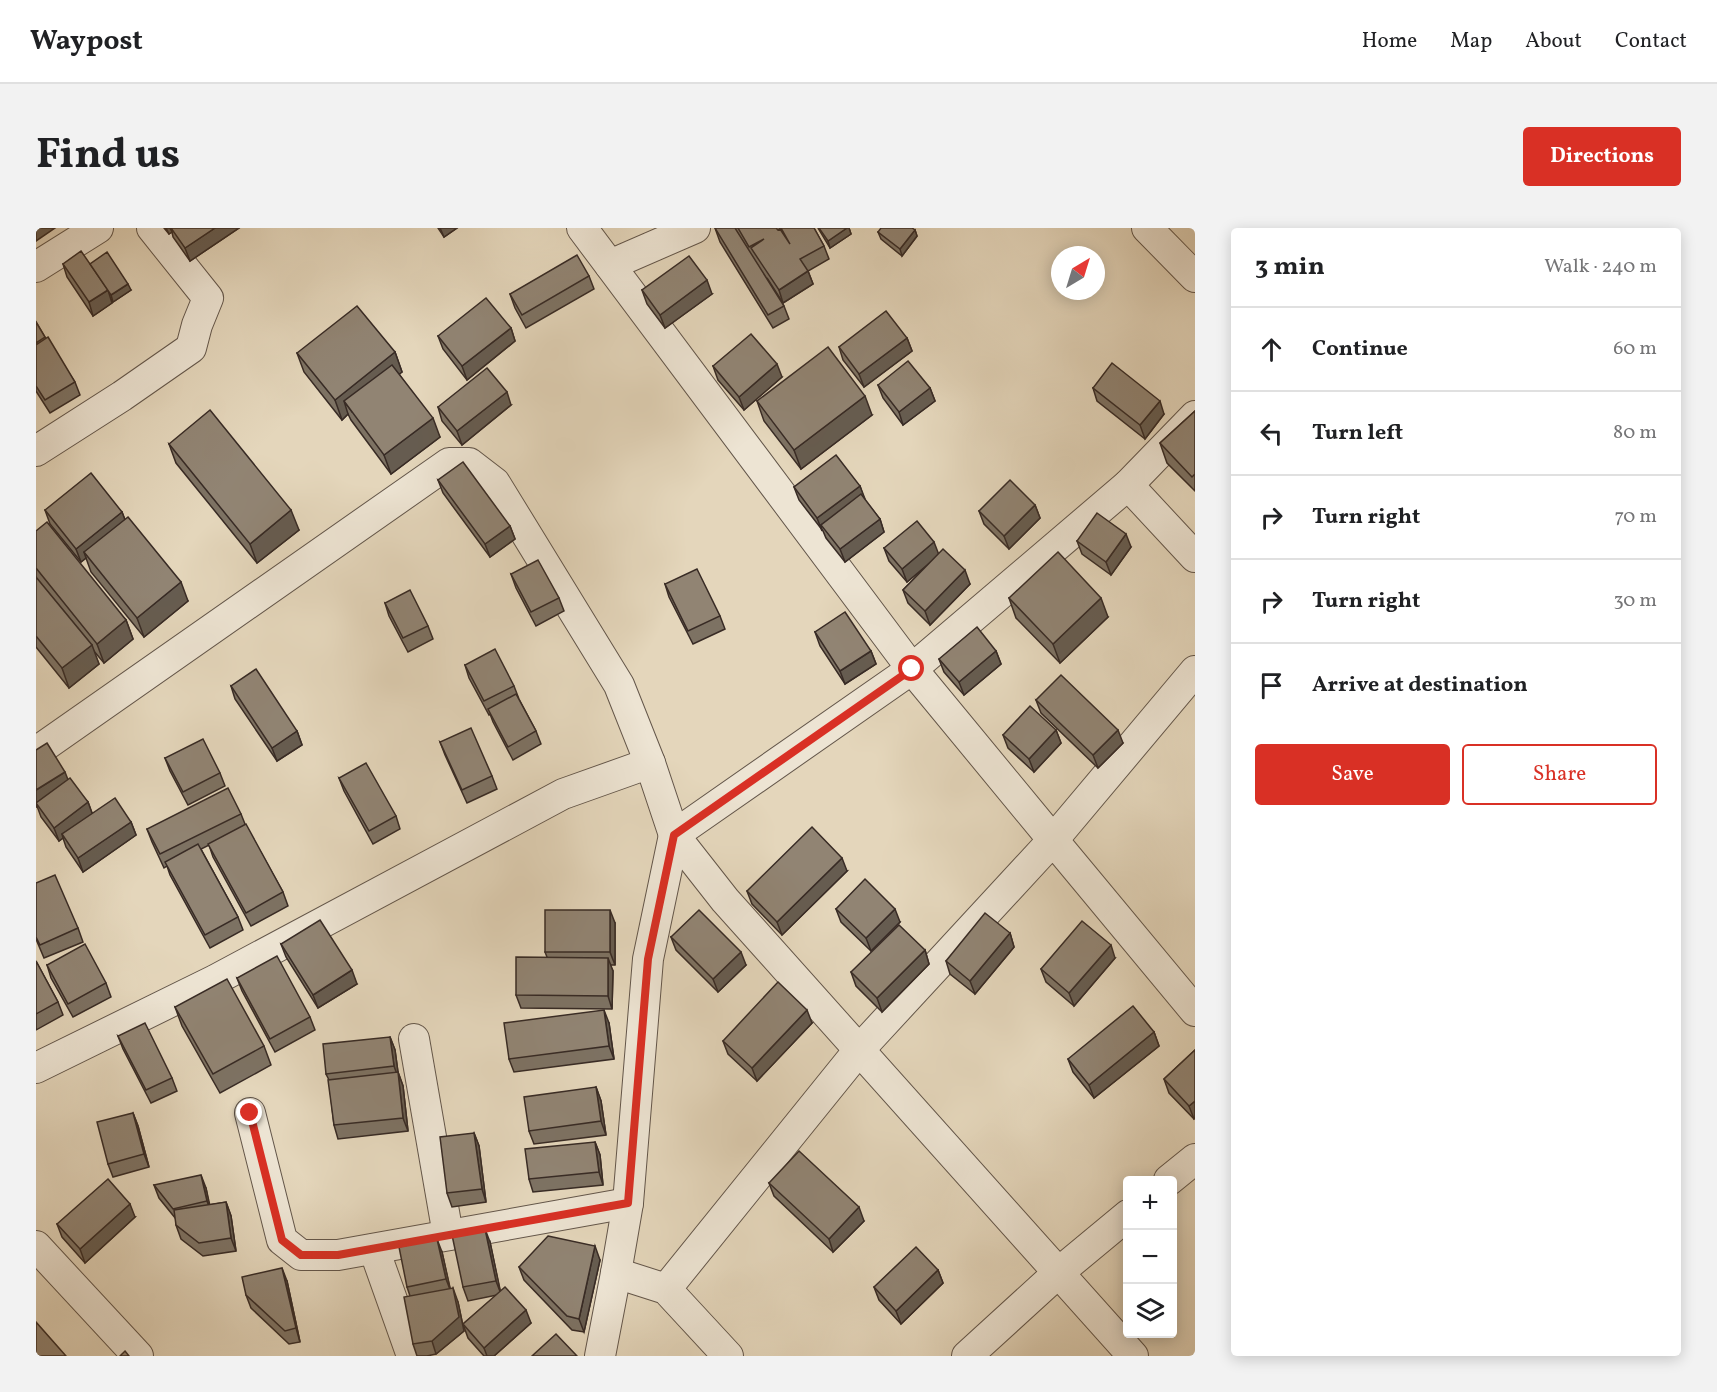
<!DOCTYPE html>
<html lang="en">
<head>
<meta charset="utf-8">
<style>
	:root { --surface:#fff; --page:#f2f2f2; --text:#202124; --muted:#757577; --line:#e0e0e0; --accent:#d93025 }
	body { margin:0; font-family:Vollkorn,serif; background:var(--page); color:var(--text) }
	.controls { position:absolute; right:18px; bottom:18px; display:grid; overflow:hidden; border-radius:6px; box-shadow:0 3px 15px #0003 }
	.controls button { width:54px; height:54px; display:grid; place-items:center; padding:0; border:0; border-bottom:2px solid var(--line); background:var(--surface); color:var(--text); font:30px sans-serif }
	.compass { position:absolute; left:1015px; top:18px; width:54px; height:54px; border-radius:50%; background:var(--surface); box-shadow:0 3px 15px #0003; rotate:38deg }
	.stop { position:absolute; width:18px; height:18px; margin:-14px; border:4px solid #d93025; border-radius:50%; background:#fff }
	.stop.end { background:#d93025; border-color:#fff; box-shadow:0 2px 6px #0008 }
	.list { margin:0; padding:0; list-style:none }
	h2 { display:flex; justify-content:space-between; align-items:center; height:78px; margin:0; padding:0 24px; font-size:26px }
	h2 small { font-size:20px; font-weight:400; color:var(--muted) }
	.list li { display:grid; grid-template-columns:39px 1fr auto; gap:18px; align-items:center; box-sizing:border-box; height:84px; padding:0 24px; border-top:2px solid var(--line) }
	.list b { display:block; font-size:22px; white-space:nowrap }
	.list em { font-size:20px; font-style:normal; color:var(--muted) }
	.actions { display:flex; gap:12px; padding:18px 24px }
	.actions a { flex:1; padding:14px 0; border:2px solid var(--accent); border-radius:6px; text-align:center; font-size:21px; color:var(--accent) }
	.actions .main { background:var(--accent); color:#fff }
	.icon { flex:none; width:33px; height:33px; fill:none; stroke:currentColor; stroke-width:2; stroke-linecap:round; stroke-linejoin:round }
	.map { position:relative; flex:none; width:1159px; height:1128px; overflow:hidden; border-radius:6px }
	header { display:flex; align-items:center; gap:36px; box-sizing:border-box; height:84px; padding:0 30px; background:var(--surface); border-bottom:2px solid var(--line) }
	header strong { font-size:28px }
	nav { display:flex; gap:33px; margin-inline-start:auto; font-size:21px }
	.intro { display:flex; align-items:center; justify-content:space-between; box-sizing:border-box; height:144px; padding:0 36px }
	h1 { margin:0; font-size:42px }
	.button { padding:15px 27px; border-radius:6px; background:var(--accent); color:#fff; font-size:21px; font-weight:700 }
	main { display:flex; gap:36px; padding:0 36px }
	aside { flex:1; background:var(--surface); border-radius:6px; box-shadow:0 3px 15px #0003 }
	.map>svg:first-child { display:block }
</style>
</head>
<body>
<header>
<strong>Waypost</strong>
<nav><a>Home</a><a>Map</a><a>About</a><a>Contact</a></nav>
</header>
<div class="intro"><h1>Find us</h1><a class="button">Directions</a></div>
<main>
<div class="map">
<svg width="1159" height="1128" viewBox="0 0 1159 1128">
	<rect width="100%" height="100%" fill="#e4d6bb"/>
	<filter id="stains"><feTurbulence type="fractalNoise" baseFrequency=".00333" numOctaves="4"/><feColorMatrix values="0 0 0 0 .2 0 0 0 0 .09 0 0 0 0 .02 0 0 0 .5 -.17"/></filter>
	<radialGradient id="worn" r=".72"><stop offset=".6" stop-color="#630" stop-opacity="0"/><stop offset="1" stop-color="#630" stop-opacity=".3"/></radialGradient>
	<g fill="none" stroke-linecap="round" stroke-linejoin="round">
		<defs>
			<g id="street">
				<path d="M546,0L876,441L1017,612L1159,443"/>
				<path d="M1111,0L1159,49"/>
				<path d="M574,37L659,0"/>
				<path d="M0,39L62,0"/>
				<path d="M0,223L86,168L155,120L161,97L172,70L116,0"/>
				<path d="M1092,257L1159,329"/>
				<path d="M0,524L413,235H433L459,255L583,457L614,535"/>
				<path d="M378,811L412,1007"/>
				<path d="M0,840L179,752L527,566L614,535L638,607L689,672L1097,1128"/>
				<path d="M214,885L246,1012L265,1027H302L592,975"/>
				<path d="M1133,952L1159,931"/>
				<path d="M0,1018L102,1128"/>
				<path d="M338,1021L376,1128"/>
				<path d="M580,1045L630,1061L692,1128"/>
				<path d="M630,1061L823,822L1017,612L1159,783"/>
				<path d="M564,1128L580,1045L592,975L612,731L638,607L876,441L1092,257L1159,188"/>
				<path d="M931,1128L1022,1045L1092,987"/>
			</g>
		</defs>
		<use href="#street" stroke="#63564a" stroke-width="32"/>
		<use href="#street" stroke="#ede4d3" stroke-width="30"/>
	</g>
	<g fill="#7d7263" stroke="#382b25" stroke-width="1.5">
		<path d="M128,0H203L154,33L137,9L136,4L133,6Z"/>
		<path d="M402,0H421L408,9Z"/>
		<path d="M679,0H740L742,2L744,1L743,0H778L788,18L793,31L772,43L777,56L747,75L731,50L748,78L753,91L737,100L684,14Z"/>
		<path d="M782,0H813L815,6L794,20Z"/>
		<path d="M879,2L881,8L866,28L845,11L842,4Z"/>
		<path d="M27,36H54L95,62L77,74L75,71L76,75L57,88L31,49Z"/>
		<path d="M553,48L558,61L490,100L479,80L474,66Z"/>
		<path d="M606,62L676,66L629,100L611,76Z"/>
		<path d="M0,94L10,111L39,154L44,167L14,185L0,163Z"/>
		<path d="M475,100L479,113L431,152L407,121L402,108Z"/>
		<path d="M871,110L876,123L828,159L807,132L803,119Z"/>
		<path d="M359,124L366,144L363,146L404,209L355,246L315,192L312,186L306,192L268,144L261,125Z"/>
		<path d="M677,138L746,149L708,182L682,152Z"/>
		<path d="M842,157L894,160L899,173L867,197L847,170Z"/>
		<path d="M1057,160L1128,186L1109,211L1061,173Z"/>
		<path d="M721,173L836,187L765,241L728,193Z"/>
		<path d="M475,177L426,217L406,193L402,179Z"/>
		<path d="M1159,183V263L1131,235L1124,215Z"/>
		<path d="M133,216L263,302L221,335L140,235Z"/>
		<path d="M402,252L474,298L479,311L454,329L407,265Z"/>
		<path d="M824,258L828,271L844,291L848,304L809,334L790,310L787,303L763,272L758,259Z"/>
		<path d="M999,277L1004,290L973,321L948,296L943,283Z"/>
		<path d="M9,282L86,284L89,292L152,373L108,409L55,344L50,330L45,334L14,296Z"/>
		<path d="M0,303L90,392L97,411L68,435L57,422L63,436L33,460L0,419Z"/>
		<path d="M1041,313L1095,319L1075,347L1046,326Z"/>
		<path d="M848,320L903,326L934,356L894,397L872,375L867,362L895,334L871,354L853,333Z"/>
		<path d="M475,346L523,370L528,383L500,398L480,360Z"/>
		<path d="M629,356L684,388L689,401L657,416L633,369Z"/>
		<path d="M973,370L1072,389L1024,435L980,390Z"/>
		<path d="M349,375L392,398L397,411L372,424L353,388Z"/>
		<path d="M779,404L835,423L840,436L809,456L784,418Z"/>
		<path d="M960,423L965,436L928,467L908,444L903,431Z"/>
		<path d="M429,437L478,458L483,471L500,503L505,516L477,532L457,494L454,486L453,487L433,450Z"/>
		<path d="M195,458L261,503L266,517L241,533L199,471Z"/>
		<path d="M1000,472L1087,515L1062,540L1005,485Z"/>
		<path d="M1020,502L1025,515L998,544L972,520L967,507Z"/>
		<path d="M404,514L456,548L461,561L431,575L409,527Z"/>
		<path d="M0,522L32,552L52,574L56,585L95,594L100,607L47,644L30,619L27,610L23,613L5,589L1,578L0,579Z"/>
		<path d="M129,530L184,545L189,558L152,577L134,543Z"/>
		<path d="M303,550L360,588L364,601L337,616L308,563Z"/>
		<path d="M205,586L209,596L247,664L252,678L215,698L177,629L173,617L165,621L202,689L207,702L174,720L134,647L131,638L128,640L116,614L111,601Z"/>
		<path d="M811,643L746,707L716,676L711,663Z"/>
		<path d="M0,655L42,700L47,714L8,730L0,711Z"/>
		<path d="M800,681L864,694L835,723L805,694Z"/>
		<path d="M579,695V737H574L577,743L576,781L485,780L480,767L511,729L509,724Z"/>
		<path d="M974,705L978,719L939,766L914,746L910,733Z"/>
		<path d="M635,709L710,737L682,764L640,722Z"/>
		<path d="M245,716L321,756L282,780L250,729Z"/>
		<path d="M889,722L893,736L846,784L820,758L815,744Z"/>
		<path d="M1079,730L1038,778L1010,754L1005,741Z"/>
		<path d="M0,733L22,774L27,787L0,802Z"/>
		<path d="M11,737L70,755L75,769L37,789L15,750Z"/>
		<path d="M201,750L274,789L279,802L239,824L206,763Z"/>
		<path d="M139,779L228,818L235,837L184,865L146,798Z"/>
		<path d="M573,795L578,831L478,844L473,831Z"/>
		<path d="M776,795L721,853L692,826L687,813Z"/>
		<path d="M1118,804L1123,818L1058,870L1037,844L1032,831Z"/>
		<path d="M82,808L136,850L141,863L115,875L87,821Z"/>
		<path d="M354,809L359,822L362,844L367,858L372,903L302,911L298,897L293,852L290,846Z"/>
		<path d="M1159,822V890L1158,891L1133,865L1128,851Z"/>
		<path d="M560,859L565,873L570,907L498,916L493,903Z"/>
		<path d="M97,885L102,898L113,939L77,949L72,936Z"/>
		<path d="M438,905L443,918L450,974L416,979L411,965Z"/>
		<path d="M559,914L564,927L567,957L497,964L493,951Z"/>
		<path d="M733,955L828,993L797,1024L738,968Z"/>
		<path d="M118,957L170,960L173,977L190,974L195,988L200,1023L167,1028L145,1011L140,997V991L123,970Z"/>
		<path d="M99,989L49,1035L26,1009L21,996Z"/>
		<path d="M454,1014L464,1063L495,1095L458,1128H448L432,1110L427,1096L461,1067L432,1073L427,1059Z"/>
		<path d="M406,1024L414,1061L422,1074L428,1103L400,1126L391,1128H381L377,1116L374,1068L371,1059Z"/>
		<path d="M564,1032L548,1104L536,1102L488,1052L483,1039Z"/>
		<path d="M902,1042L907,1055L865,1096L843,1072L838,1059Z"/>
		<path d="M251,1053L264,1114L253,1116L215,1080L210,1067Z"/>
	</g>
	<g fill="#665c50" stroke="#382b25" stroke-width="1.5">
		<path d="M0,0H19L0,13Z"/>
		<path d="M130,0H134L136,4L133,6Z"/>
		<path d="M179,0H203L154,33L149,20Z"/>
		<path d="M404,0H421L408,9Z"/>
		<path d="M811,0H813L815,6L794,20L792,13Z"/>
		<path d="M879,2L881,8L866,28L864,21Z"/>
		<path d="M772,43L777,56L747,75L743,62Z"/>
		<path d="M671,52L676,66L629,100L624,87Z"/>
		<path d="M92,56L95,62L77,74L75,67Z"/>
		<path d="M72,62L76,75L57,88L53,74Z"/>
		<path d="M475,100L479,113L431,152L426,138Z"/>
		<path d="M871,110L876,123L828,159L823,146Z"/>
		<path d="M359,124L366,144L316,184L308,173L312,186L306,192L299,172Z"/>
		<path d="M741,136L746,149L708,182L703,169Z"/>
		<path d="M894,160L899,173L867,197L863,184Z"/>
		<path d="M471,164L475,177L426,217L421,203Z"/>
		<path d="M829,168L836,187L765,241L758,222Z"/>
		<path d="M1124,173L1128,186L1109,211L1104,197Z"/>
		<path d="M397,190L404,209L355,246L348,227Z"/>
		<path d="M824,258L829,271L785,297L786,303L781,290Z"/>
		<path d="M999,277L1004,290L973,321L968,308Z"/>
		<path d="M255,282L263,302L221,335L214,316Z"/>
		<path d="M86,284L91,297L48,324L50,330L45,334L40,321Z"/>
		<path d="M844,291L848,304L809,334L804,321Z"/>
		<path d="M474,298L479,311L454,329L449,316Z"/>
		<path d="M1090,306L1095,319L1075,347L1070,334Z"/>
		<path d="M898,314L903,327L871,354L866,341Z"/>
		<path d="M929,342L934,356L894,397L889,383Z"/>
		<path d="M145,354L152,373L108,409L101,390Z"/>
		<path d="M1065,370L1072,389L1024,435L1017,416Z"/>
		<path d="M90,392L97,411L68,435L61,416Z"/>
		<path d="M56,417L63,436L33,460L26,440Z"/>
		<path d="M835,423L840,436L809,456L804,443Z"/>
		<path d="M960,423L965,436L928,467L923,454Z"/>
		<path d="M1020,502L1025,515L998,544L993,531Z"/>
		<path d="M1082,502L1087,515L1062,540L1057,527Z"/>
		<path d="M261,503L266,517L241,533L236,520Z"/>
		<path d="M29,544L34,557L0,575L1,578L0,579V562Z"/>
		<path d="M52,574L57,588L26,606L27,610L23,613L18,600Z"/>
		<path d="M95,594L100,607L47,644L42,630Z"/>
		<path d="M806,630L811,643L746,707L741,694Z"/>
		<path d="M859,681L864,694L835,723L830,710Z"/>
		<path d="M574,682L579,695V737L574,724Z"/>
		<path d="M974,705L978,719L939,766L934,753Z"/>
		<path d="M1075,717L1079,730L1038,778L1033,765Z"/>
		<path d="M889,722L893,736L846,784L841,770Z"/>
		<path d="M705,724L710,737L682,764L677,751Z"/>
		<path d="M572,730L577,743L576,781L572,768Z"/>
		<path d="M316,742L321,756L282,780L277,767Z"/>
		<path d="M568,782L573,795L578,831L573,818Z"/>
		<path d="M771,782L776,795L721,853L716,840Z"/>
		<path d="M1118,804L1123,818L1058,870L1053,857Z"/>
		<path d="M354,809L359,822L363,852L358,838Z"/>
		<path d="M362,844L367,858L372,903L367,890Z"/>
		<path d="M560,859L565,873L570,907L565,893Z"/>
		<path d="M1159,873V890L1158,891L1153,878Z"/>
		<path d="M97,885L102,898L113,939L108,926Z"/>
		<path d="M438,905L443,918L450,974L446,961Z"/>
		<path d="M559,914L564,927L567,957L563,944Z"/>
		<path d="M165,947L170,960L176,987L171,973Z"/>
		<path d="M190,974L195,988L200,1023L195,1010Z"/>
		<path d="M94,976L99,989L49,1035L44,1021Z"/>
		<path d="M823,979L828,993L797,1024L793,1011Z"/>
		<path d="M449,1001L454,1014L465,1066L460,1053Z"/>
		<path d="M401,1011L406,1024L415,1064L410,1051Z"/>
		<path d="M559,1018L564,1032L548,1104L543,1091Z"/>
		<path d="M246,1040L251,1053L264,1114L260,1100Z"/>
		<path d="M902,1042L907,1055L865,1096L860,1083Z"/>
		<path d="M417,1060L422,1074L428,1103L400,1126L396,1113Z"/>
		<path d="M490,1082L495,1095L458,1128H451L448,1120Z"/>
	</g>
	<g fill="#918473" stroke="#382b25" stroke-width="1.5">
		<path d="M135,0H179L149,20Z"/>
		<path d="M679,0H699L748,78L732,87Z"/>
		<path d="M702,0H740L742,2L744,1L754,16L745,0H778L788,18L764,31L772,43L743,62L715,20L728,11L713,19Z"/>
		<path d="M783,0H811L792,13Z"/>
		<path d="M845,0H876L879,2L864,21L842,4Z"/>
		<path d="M45,23L72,62L53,74L27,36Z"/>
		<path d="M71,24L92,56L75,67L54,36Z"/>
		<path d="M541,27L553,48L486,87L474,66Z"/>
		<path d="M653,28L671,52L624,87L606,62Z"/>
		<path d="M450,70L475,100L426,138L402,108Z"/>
		<path d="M321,78L359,124L299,172L261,125Z"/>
		<path d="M850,83L871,110L823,146L803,119Z"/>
		<path d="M0,94L9,109L0,115Z"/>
		<path d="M715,106L741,136L703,169L677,138Z"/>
		<path d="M12,109L39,154L9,172L0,158V117Z"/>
		<path d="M792,119L829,168L758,222L721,173Z"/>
		<path d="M872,133L894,160L863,184L842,157Z"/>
		<path d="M1076,135L1124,173L1104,197L1057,160Z"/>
		<path d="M356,137L397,190L348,227L308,173Z"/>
		<path d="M451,140L471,164L421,203L402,179Z"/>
		<path d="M174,182L255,282L214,316L133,216Z"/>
		<path d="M1159,183V246L1156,249L1124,215Z"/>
		<path d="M800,227L824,258L781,290L758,259Z"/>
		<path d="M427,234L474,298L449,316L402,252Z"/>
		<path d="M55,245L86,284L40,321L9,282Z"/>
		<path d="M974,252L999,277L968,308L943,283Z"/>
		<path d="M825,266L844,291L804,321L785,297Z"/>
		<path d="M1061,285L1090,306L1070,334L1041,313Z"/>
		<path d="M92,289L145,354L101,390L48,324Z"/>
		<path d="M881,293L898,314L866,341L848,320Z"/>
		<path d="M11,294L90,392L61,416L0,340V303Z"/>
		<path d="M907,321L929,342L889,383L867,362Z"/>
		<path d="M1022,324L1065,370L1017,416L973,370Z"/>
		<path d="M502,332L523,370L495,384L475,346Z"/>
		<path d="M661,341L684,388L652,403L629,356Z"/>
		<path d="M0,349L56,417L26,440L0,408Z"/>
		<path d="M374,362L392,398L367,410L349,375Z"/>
		<path d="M809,384L835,423L804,443L779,404Z"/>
		<path d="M941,399L960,423L923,454L903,431Z"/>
		<path d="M459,421L478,458L448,473L429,437Z"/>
		<path d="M220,441L261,503L236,520L195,458Z"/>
		<path d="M1025,447L1082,502L1057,527L1000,472Z"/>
		<path d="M480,466L500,503L472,519L452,481Z"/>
		<path d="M994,478L1020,502L993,531L967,507Z"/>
		<path d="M435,500L456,548L426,562L404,514Z"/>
		<path d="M167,511L184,545L147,564L129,530Z"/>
		<path d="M11,515L29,544L0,562V522Z"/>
		<path d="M330,535L360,588L333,603L303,550Z"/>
		<path d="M34,550L52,574L18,600L0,575Z"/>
		<path d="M192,560L205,586L124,626L111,601Z"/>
		<path d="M79,570L95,594L42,630L26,606Z"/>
		<path d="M210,596L247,664L210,685L172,616Z"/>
		<path d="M776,599L806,630L741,694L711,663Z"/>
		<path d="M162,616L202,689L169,707L129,634Z"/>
		<path d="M19,647L42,700L4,717L0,709V655Z"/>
		<path d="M829,651L859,681L830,710L800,681Z"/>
		<rect x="509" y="682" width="65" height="42"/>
		<path d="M663,682L705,724L677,751L635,709Z"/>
		<path d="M949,685L974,705L934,753L910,733Z"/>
		<path d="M284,692L316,742L277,767L245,716Z"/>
		<path d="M1046,693L1075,717L1033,765L1005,741Z"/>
		<path d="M863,697L889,722L841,770L815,744Z"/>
		<path d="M49,716L70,755L32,776L11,737Z"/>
		<path d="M241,728L274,789L234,811L201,750Z"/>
		<path d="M480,729L572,730V768L480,767Z"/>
		<path d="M0,733L22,774L0,786Z"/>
		<path d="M191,751L228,818L177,846L139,779Z"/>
		<path d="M742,754L771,782L716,840L687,813Z"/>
		<path d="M1097,778L1118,804L1053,857L1032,831Z"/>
		<path d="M568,782L573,818L473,831L468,795Z"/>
		<path d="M109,795L136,850L110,862L82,808Z"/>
		<path d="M354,809L358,838L290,846L287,816Z"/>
		<path d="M1159,822V873L1153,878L1128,851Z"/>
		<path d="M362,844L367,890L298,897L292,852Z"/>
		<path d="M560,859L565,893L493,903L488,869Z"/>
		<path d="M97,885L108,926L72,936L61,894Z"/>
		<path d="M438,905L446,961L411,965L404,909Z"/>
		<path d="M559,914L563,944L493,951L489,921Z"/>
		<path d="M763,923L823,979L793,1011L733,955Z"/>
		<path d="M165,947L171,973L137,981L118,957Z"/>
		<path d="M72,951L94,976L44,1021L21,996Z"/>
		<path d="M190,974L195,1010L163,1015L140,997L138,982Z"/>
		<path d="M449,1001L460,1053L427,1059L416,1007Z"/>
		<path d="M512,1008L559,1018L543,1091L531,1088L483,1039Z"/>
		<path d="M401,1011L410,1051L371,1059L363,1019Z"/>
		<path d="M880,1019L902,1042L860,1083L838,1059Z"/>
		<path d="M246,1040L260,1100L249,1103L210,1067L206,1049Z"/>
		<path d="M469,1059L490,1082L448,1120L427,1096Z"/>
		<path d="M417,1060L423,1089L396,1113L377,1116L368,1069Z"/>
		<path d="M0,1094L30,1128H0Z"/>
		<path d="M520,1106L541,1128H496Z"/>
		<path d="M89,1123L93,1128H84Z"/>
	</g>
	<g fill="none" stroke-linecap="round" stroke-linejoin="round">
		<path stroke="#d93025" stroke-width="8" d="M214,885L246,1012L265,1027H302L592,975L612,731L638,607L876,441"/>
	</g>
	<rect width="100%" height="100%" filter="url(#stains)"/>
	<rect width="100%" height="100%" fill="url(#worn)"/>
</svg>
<div class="controls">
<button>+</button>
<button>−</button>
<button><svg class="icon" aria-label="layers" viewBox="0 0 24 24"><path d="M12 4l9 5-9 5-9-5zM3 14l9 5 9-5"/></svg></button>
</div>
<svg class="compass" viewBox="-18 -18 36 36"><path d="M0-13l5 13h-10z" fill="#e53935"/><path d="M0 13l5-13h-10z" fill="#757577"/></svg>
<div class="stop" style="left:876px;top:441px"></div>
<div class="stop end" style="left:214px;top:885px"></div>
</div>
<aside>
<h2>3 min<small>Walk · 240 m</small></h2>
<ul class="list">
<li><svg class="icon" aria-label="ahead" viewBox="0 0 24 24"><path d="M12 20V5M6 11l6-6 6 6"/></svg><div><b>Continue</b></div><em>60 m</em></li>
<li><svg class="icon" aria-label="left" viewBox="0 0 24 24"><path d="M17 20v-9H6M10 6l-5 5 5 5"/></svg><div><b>Turn left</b></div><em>80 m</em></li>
<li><svg class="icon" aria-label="right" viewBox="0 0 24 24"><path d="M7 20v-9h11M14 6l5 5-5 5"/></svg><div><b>Turn right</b></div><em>70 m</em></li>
<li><svg class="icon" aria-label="right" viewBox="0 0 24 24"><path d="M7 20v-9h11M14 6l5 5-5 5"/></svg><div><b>Turn right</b></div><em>30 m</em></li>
<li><svg class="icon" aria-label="arrive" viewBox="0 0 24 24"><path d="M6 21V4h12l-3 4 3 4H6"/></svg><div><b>Arrive at destination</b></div></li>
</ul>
<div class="actions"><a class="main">Save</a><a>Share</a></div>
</aside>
</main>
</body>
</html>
